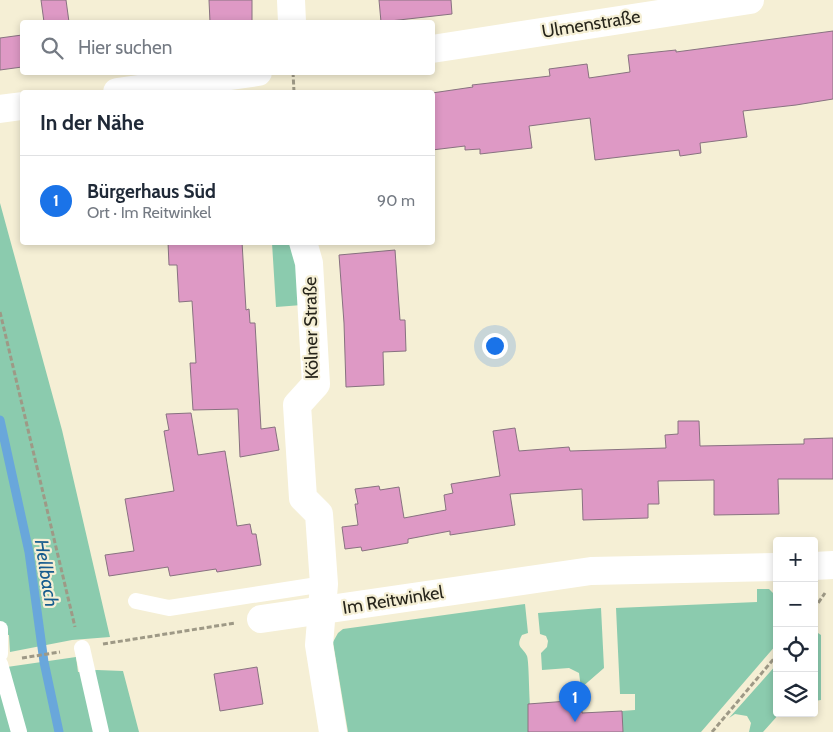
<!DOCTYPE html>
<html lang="de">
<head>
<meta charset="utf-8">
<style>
	:root { --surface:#fff; --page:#f2f2f3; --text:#1f2937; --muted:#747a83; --line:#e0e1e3; --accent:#1a73e8 }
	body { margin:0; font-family:Cabin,sans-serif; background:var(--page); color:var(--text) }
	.controls { position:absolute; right:15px; bottom:15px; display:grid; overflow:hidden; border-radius:5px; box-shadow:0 2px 8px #0003 }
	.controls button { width:45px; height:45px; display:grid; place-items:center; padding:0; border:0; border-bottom:1px solid var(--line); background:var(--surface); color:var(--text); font:25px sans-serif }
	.you { position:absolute; left:494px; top:345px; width:18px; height:18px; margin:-12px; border:4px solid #fff; border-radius:50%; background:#1a73e8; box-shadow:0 0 0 8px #1a73e833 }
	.badge { display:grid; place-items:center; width:32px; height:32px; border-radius:50%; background:var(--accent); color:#fff; font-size:16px; font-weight:700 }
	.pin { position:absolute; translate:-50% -41px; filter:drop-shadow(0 1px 2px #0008) }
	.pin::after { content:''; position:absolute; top:26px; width:18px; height:15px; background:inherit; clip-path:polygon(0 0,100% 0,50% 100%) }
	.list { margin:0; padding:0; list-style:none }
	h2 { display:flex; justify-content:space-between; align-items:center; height:65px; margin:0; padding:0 20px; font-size:21px }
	h2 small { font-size:16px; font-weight:400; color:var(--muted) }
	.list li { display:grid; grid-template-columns:32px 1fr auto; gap:15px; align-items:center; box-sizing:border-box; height:90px; padding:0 20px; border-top:1px solid var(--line) }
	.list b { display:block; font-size:19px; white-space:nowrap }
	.list p { margin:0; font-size:16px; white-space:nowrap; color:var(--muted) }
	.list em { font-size:16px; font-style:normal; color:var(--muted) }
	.icon { flex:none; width:28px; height:28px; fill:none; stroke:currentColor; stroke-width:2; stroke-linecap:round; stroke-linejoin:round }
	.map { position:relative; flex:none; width:833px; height:732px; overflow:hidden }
	.search { position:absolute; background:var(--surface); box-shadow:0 2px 8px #0003; left:20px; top:20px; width:415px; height:55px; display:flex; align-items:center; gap:12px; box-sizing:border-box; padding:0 18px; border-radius:5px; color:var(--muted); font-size:19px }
	.panel { position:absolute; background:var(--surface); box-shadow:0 2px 8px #0003; left:20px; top:90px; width:415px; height:155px; border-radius:5px }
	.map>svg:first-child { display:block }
</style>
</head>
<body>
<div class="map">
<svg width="833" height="732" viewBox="0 0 833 732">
	<rect width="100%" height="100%" fill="#f5efd5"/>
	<g fill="#8bcbae">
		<path d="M0,203L62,430L110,637L72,640L10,652L9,635L0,634Z"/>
		<path d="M272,243H298L302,305L276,307Z"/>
		<path d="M757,589H769L777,597V644L701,732H623L622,711L635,710V694H620L616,608L757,602Z"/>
		<path d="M525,604L528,633L522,635C515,648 523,647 527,656C529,661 529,696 530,704H528V732H348L333,642L338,633L343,629Z"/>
		<path d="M601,608L604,668L581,688L579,673L569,668L542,670L541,653L547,647L548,641L546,636L540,634L538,613Z"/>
		<path d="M818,633L821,635V700L814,701V636Z"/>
		<path d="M76,657L78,672L97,670L123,671L139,732H0V690L7,667Z"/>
		<path d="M777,664V713H780L763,732H749L751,723L747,716L735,714L729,718Z"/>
	</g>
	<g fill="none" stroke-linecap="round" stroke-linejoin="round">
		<path stroke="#69a7db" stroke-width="9" d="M0,420L29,552L44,662L59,732"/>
	</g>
	<g fill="#de99c5" stroke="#887280">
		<path d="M41,0H66L69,22H44Z"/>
		<path d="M209,0H252V22H210Z"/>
		<path d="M379,0H451L452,14L381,22Z"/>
		<path d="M833,31V99L796,105L743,111L747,137L700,143L701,153L680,156L679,150L595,160L590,118L529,126L532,148L480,154V149L465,150V146L432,150V93L473,87L472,85L550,76L549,69L587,64L589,78L630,72L628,55L676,50V52Z"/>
		<path d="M22,35V67L0,70V38Z"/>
		<path d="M168,242H242L246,310L249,309L250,323H255L261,429L275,427L279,450L240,457L238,409L193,410L190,363H196L192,301L179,302L177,265H169Z"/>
		<path d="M395,250L400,320H405L406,351L383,352L384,385L346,387L344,323L339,255Z"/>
		<path d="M191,413L198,455L225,451L237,526L250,524L252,534H256L261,565L217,572L216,569L170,576L168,567L109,576L105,555L134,551L125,499L174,491L164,431L169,430L166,414Z"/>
		<path d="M678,421H699L700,446L804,444V439L833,438V479H778L779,514L714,515V480L658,481L659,504H648V518L583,520L582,489L510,494L515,525L450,535V531L408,539V543L362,551L361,547L345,549L342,527L358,525L355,504H358L355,489L379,486L380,490L399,487L404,518L446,510L444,495L453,493L451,484L500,476L493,431L515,428L519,451L569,447L570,451L666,448L665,435L678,434Z"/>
		<path d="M257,667L263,704L220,711L214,674Z"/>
		<path d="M582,700V713L622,711L623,732H528V704Z"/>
	</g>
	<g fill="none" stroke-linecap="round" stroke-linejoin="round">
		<g stroke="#9e9986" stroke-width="3" stroke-dasharray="5 2.5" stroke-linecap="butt">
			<path d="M293,72L294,92"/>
			<path d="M0,312L75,627"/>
			<path d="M814,609L825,593"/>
			<path d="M103,644L235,623"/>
			<path d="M22,658L60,652"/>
			<path d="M712,732L777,655"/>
		</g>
		<g stroke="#fff" stroke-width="16">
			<path d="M136,601L169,608L324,584"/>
			<path d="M0,629V654"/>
			<path d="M82,648L101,732"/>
			<path d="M0,664L19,732"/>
		</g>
		<g stroke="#fff" stroke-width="28">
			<path d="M291,0L292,22"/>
			<path d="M432,49L750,0"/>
			<path d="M117,92L258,72"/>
			<path d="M0,109L22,106"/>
			<path d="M303,242L309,263L316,384L297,405L303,498L319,514L324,584L319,645L333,732"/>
			<path d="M814,566L833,565"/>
			<path d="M261,619L591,571L777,567"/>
		</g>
	</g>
	<g text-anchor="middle" stroke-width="4.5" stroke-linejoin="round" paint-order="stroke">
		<g font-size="18" fill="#26241a" stroke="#f5efd5">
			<text transform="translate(591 24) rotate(-9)" y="6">Ulmenstraße</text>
			<text transform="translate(311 328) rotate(-91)" y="6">Kölner Straße</text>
			<text transform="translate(393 600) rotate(-9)" y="6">Im Reitwinkel</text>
		</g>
		<g font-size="19" font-style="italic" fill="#175c8e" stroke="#f5efd5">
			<text transform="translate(47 573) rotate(81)" y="7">Hellbach</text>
		</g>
	</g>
</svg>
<div class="controls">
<button>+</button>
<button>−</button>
<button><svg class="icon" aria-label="locate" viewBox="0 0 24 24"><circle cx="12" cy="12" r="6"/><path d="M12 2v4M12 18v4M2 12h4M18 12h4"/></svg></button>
<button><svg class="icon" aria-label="layers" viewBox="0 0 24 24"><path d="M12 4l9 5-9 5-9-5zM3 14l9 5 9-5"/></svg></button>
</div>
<div class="you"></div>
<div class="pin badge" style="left:575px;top:722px">1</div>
<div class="search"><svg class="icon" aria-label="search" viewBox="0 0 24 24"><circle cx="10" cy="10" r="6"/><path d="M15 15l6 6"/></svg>Hier suchen</div>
<section class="panel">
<h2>In der Nähe<small></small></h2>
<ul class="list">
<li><span class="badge">1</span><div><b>Bürgerhaus Süd</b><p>Ort · Im Reitwinkel</p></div><em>90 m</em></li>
</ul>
</section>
</div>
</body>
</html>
